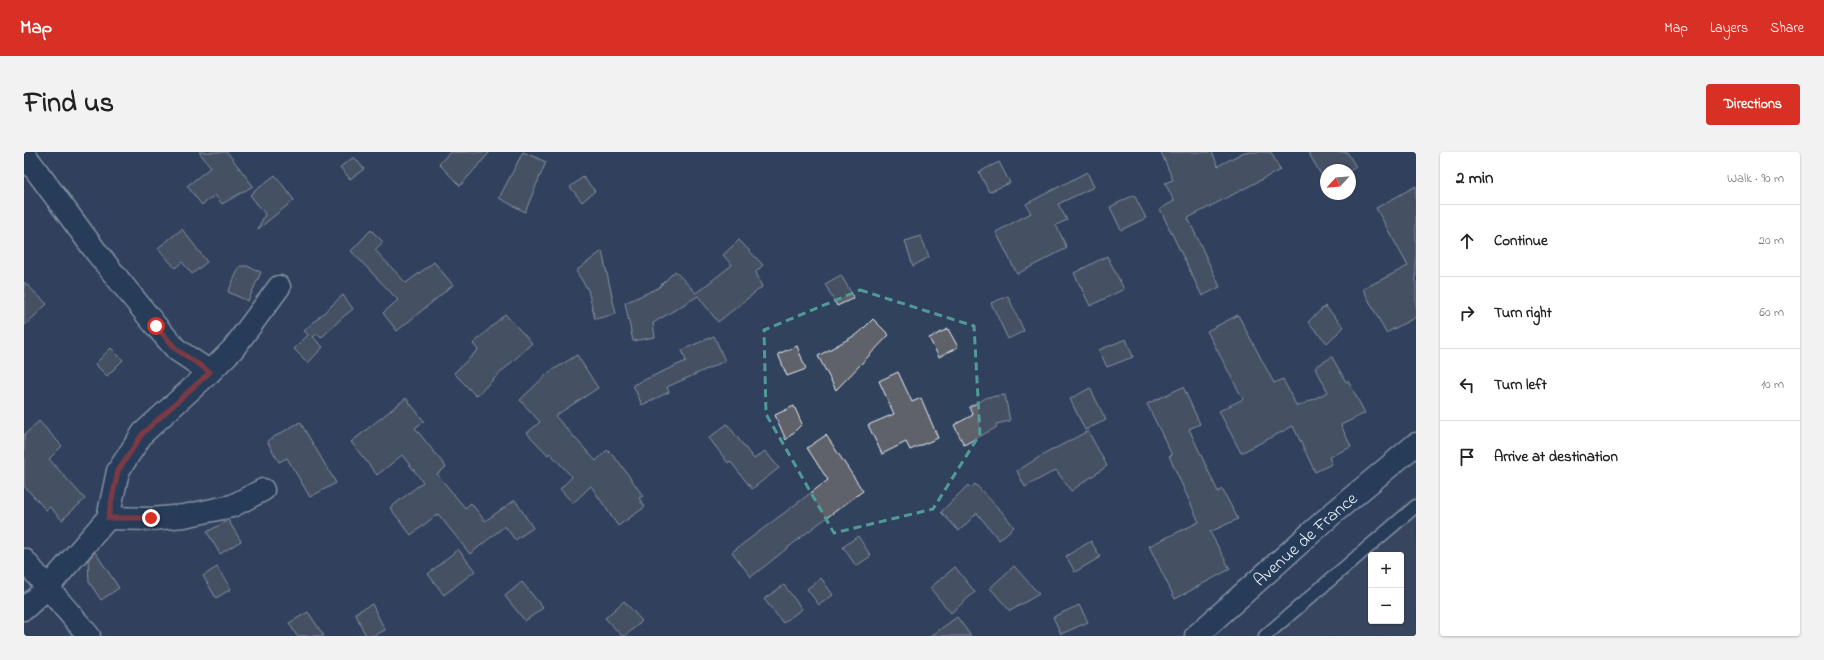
<!DOCTYPE html>
<html lang="en">
<head>
<meta charset="utf-8">
<style>
	:root { --surface:#fff; --page:#f2f2f2; --text:#222; --muted:#767676; --line:#e0e0e0; --accent:#d93025 }
	body { margin:0; font-family:"Indie Flower",sans-serif; background:var(--page); color:var(--text) }
	.controls { position:absolute; right:12px; bottom:12px; display:grid; overflow:hidden; border-radius:4px; box-shadow:0 1px 3px #0004 }
	.controls button { width:36px; height:36px; display:grid; place-items:center; padding:0; border:0; border-bottom:1px solid var(--line); background:var(--surface); color:var(--text); font:20px sans-serif }
	.compass { position:absolute; left:1296px; top:12px; width:36px; height:36px; border-radius:50%; background:var(--surface); box-shadow:0 1px 3px #0004; rotate:244deg }
	.stop { position:absolute; width:12px; height:12px; margin:-9px; border:3px solid #d93025; border-radius:50%; background:#fff }
	.stop.end { background:#d93025; border-color:#fff; box-shadow:0 1px 4px #0008 }
	.list { margin:0; padding:0; list-style:none }
	h2 { display:flex; justify-content:space-between; align-items:center; height:52px; margin:0; padding:0 16px; font-size:17px }
	h2 small { font-size:13px; font-weight:400; color:var(--muted) }
	.list li { display:grid; grid-template-columns:26px 1fr auto; gap:12px; align-items:center; box-sizing:border-box; height:72px; padding:0 16px; border-top:1px solid var(--line) }
	.list b { display:block; font-size:15px; white-space:nowrap }
	.list em { font-size:13px; font-style:normal; color:var(--muted) }
	.icon { flex:none; width:22px; height:22px; fill:none; stroke:currentColor; stroke-width:2; stroke-linecap:round; stroke-linejoin:round }
	.map { position:relative; flex:none; width:1392px; height:484px; overflow:hidden; border-radius:4px }
	header { display:flex; align-items:center; gap:24px; box-sizing:border-box; height:56px; padding:0 20px; background:var(--accent); color:#fff }
	header strong { font-size:19px }
	nav { display:flex; gap:22px; margin-inline-start:auto; font-size:14px }
	.intro { display:flex; align-items:center; justify-content:space-between; box-sizing:border-box; height:96px; padding:0 24px }
	h1 { margin:0; font-size:28px }
	.button { padding:10px 18px; border-radius:4px; background:var(--accent); color:#fff; font-size:14px; font-weight:700 }
	main { display:flex; gap:24px; padding:0 24px }
	aside { flex:1; background:var(--surface); border-radius:4px; box-shadow:0 1px 3px #0004 }
	.map>svg:first-child { display:block }
</style>
</head>
<body>
<header>
<strong>Map</strong>
<nav><a>Map</a><a>Layers</a><a>Share</a></nav>
</header>
<div class="intro"><h1>Find us</h1><a class="button">Directions</a></div>
<main>
<div class="map">
<svg width="1392" height="484" viewBox="0 0 1392 484">
	<rect width="100%" height="100%" fill="#31425d"/>
	<filter id="ink" filterUnits="userSpaceOnUse"><feTurbulence type="fractalNoise" baseFrequency=".025" numOctaves="2"/><feDisplacementMap in="SourceGraphic" scale="8" xChannelSelector="R" yChannelSelector="G"/><feConvolveMatrix kernelMatrix="1 2 1 2 8 2 1 2 1" color-interpolation-filters="sRGB"/></filter>
	<g filter="url(#ink)">
		<path fill="#3f4c61" fill-rule="evenodd" d="M1392,342V484H1230ZM1347,403H1377V469H1347Z"/>
		<g fill="#61626b" stroke="#e8f1f8">
			<path d="M175,0H203L229,34L198,52L191,43L178,53L163,34L187,15Z"/>
			<path d="M426,0H466L436,34L415,12Z"/>
			<path d="M499,0L522,10L501,60L475,46Z"/>
			<path d="M1137,0H1188L1194,14L1220,0H1247L1256,18L1164,66L1196,135L1178,144L1136,57L1150,49L1141,31L1149,28Z"/>
			<path d="M1284,0H1323L1332,15L1326,19L1302,18V31Z"/>
			<path d="M330,5L340,17L326,27L316,15Z"/>
			<path d="M975,10L986,31L965,40L955,20Z"/>
			<path d="M1063,20L1070,35L1034,52L1043,68L1032,73L1043,96L993,122L972,80L1007,61L1002,52Z"/>
			<path d="M251,23L270,48L234,77L241,62L226,43Z"/>
			<path d="M559,25L571,39L558,50L546,35Z"/>
			<path d="M1392,34V165L1362,181L1339,137L1384,114L1352,56Z"/>
			<path d="M1110,43L1122,66L1097,78L1086,55Z"/>
			<path d="M158,77L183,110L168,122L158,110L151,116L134,96Z"/>
			<path d="M347,78L359,90L351,98L382,131L410,110L429,133L373,179L359,161L374,148L327,99Z"/>
			<path d="M897,84L905,105L889,114L881,89Z"/>
			<path d="M715,88L739,113L732,120L738,135L694,170L674,144L629,171L631,185L609,189L601,151L634,136L651,119L672,141L708,113L699,103Z"/>
			<path d="M578,99L592,162L571,167L564,138L552,119Z"/>
			<path d="M1083,104L1100,137L1066,154L1050,121Z"/>
			<path d="M216,114H223L237,120L224,149L204,140Z"/>
			<path d="M817,123L830,146L813,154L801,132Z"/>
			<path d="M0,130L23,152L0,174Z"/>
			<path d="M319,143L329,157L320,164L297,186L293,182L289,185L299,195L284,211L270,197L284,183L280,179Z"/>
			<path d="M984,144L1000,179L984,187L967,151Z"/>
			<path d="M1301,154L1320,175L1303,191L1284,170Z"/>
			<path d="M481,162L508,191L452,244L430,221L454,198L449,192Z"/>
			<path d="M1214,163L1250,231L1259,227L1273,255L1304,240L1291,215L1308,205L1322,230L1324,229L1341,261L1317,273L1327,295L1305,305L1308,312L1291,320L1269,274L1217,301L1195,259L1219,247L1183,179Z"/>
			<path d="M849,167L865,183L812,238L794,204L835,181Z"/>
			<path d="M924,177L934,195L915,205L905,186Z"/>
			<path d="M690,184L701,209L643,235L645,240L618,253L609,233L662,209L658,198Z"/>
			<path d="M1102,187L1109,205L1083,215L1075,198Z"/>
			<path d="M773,194L782,217L763,224L754,202Z"/>
			<path d="M87,196L99,208L83,224L71,212Z"/>
			<path d="M553,203L574,236L531,264L572,309L583,298L595,310L619,344L615,346L621,355L594,374L567,334L549,351L536,337L548,325L526,301L524,303L503,281L516,270L496,248L524,221Z"/>
			<path d="M874,220L888,250L897,246L914,286L886,298L882,290L858,302L844,273L870,262L855,229Z"/>
			<path d="M1159,235L1176,272L1165,277L1194,340L1198,337L1214,367L1186,380L1206,417L1151,447L1125,394L1175,370L1145,304L1148,303L1123,252Z"/>
			<path d="M1066,236L1082,268L1061,278L1046,247Z"/>
			<path d="M981,243L986,269L972,272L973,275L940,293L930,273L949,263L945,255L964,245Z"/>
			<path d="M382,246L400,269L391,276L422,315L413,322L441,356L447,351L461,369L491,348L509,376L491,388L481,374L446,402L414,362L387,383L366,356L399,330L378,303L353,323L327,290Z"/>
			<path d="M770,254L778,272L762,288L751,263Z"/>
			<path d="M15,269L38,294L25,307L61,347L38,368L26,355L22,358L0,334V283Z"/>
			<path d="M276,270L312,331L286,345L263,306L255,310L243,289Z"/>
			<path d="M703,272L730,307L741,299L755,316L728,337L706,309L704,311L685,286Z"/>
			<path d="M1064,279L1083,314L1047,339L1032,318L1001,335L993,319L1017,304Z"/>
			<path d="M802,283L839,339L790,375L727,425L708,400L804,328L783,296Z"/>
			<path d="M951,332L978,360L990,375L975,388L953,361L935,379L917,360L944,333L947,336Z"/>
			<path d="M204,368L217,389L196,402L183,380Z"/>
			<path d="M834,384L847,404L832,414L819,395Z"/>
			<path d="M1067,389L1076,405L1051,420L1042,404Z"/>
			<path d="M434,397L451,419L420,443L404,422Z"/>
			<path d="M71,400L95,436L77,448L65,430L64,408Z"/>
			<path d="M990,414L1015,442L986,459L966,436Z"/>
			<path d="M193,415L207,437L192,446L179,424Z"/>
			<path d="M931,415L951,440L927,461L906,436Z"/>
			<path d="M797,426L809,443L795,453L783,437Z"/>
			<path d="M498,430L519,456L501,469L481,444Z"/>
			<path d="M760,433L778,457L759,471L740,447Z"/>
			<path d="M600,449L618,469L601,484H598L581,466Z"/>
			<path d="M348,452L361,478L349,484H342L331,461Z"/>
			<path d="M1055,453L1064,470L1037,482L1029,465Z"/>
			<path d="M284,460L300,484H273L265,471Z"/>
			<path d="M933,465L947,484H907Z"/>
		</g>
		<g fill="none" stroke-linecap="round" stroke-linejoin="round">
			<defs>
				<path id="service" d="M1241,484L1392,354"/>
				<g id="minor">
					<path d="M0,2L73,101L132,174L153,198L186,220"/>
					<path d="M84,366L127,367L160,364L208,354L239,338"/>
					<path d="M0,408L65,484"/>
					<path d="M0,457L23,436L84,366L94,319L119,281L186,220L209,197L255,135"/>
				</g>
				<g id="tertiary">
					<path id="s1" d="M1172,484L1307,363L1392,292"/>
				</g>
			</defs>
			<use href="#service" stroke="#e8f1f8" stroke-width="15"/>
			<use href="#minor" stroke="#e8f1f8" stroke-width="25"/>
			<use href="#tertiary" stroke="#e8f1f8" stroke-width="25"/>
			<use href="#service" stroke="#1d3557" stroke-width="12"/>
			<use href="#minor" stroke="#1d3557" stroke-width="22"/>
			<use href="#tertiary" stroke="#1d3557" stroke-width="22"/>
		</g>
	</g>
	<g fill="none" stroke-linecap="round" stroke-linejoin="round" filter="url(#ink)">
		<path stroke="#d93025" stroke-width="5" d="M127,366H84L94,319L119,281L186,220L153,198L132,174"/>
	</g>
	<path d="M0 0H1392V484H0ZM836,138L950,174L956,282L909,357L810,381L742,262L740,178Z" fill="#31425d" fill-opacity=".55" fill-rule="evenodd"/>
	<path fill="none" stroke="#509b97" stroke-width="3" stroke-dasharray="8 5" stroke-linejoin="round" d="M836,138L950,174L956,282L909,357L810,381L742,262L740,178Z"/>
	<g text-anchor="middle" stroke-width="3.5" stroke-linejoin="round" paint-order="stroke">
		<g font-size="18" fill="#e8f1f8" stroke="#1d3557">
			<text dy="6" stroke="none"><textPath href="#s1" startOffset="146">Avenue de France</textPath></text>
		</g>
	</g>
</svg>
<div class="controls">
<button>+</button>
<button>−</button>
</div>
<svg class="compass" viewBox="-18 -18 36 36"><path d="M0-13l5 13h-10z" fill="#e53935"/><path d="M0 13l5-13h-10z" fill="#767676"/></svg>
<div class="stop" style="left:132px;top:174px"></div>
<div class="stop end" style="left:127px;top:366px"></div>
</div>
<aside>
<h2>2 min<small>Walk · 90 m</small></h2>
<ul class="list">
<li><svg class="icon" aria-label="ahead" viewBox="0 0 24 24"><path d="M12 20V5M6 11l6-6 6 6"/></svg><div><b>Continue</b></div><em>20 m</em></li>
<li><svg class="icon" aria-label="right" viewBox="0 0 24 24"><path d="M7 20v-9h11M14 6l5 5-5 5"/></svg><div><b>Turn right</b></div><em>60 m</em></li>
<li><svg class="icon" aria-label="left" viewBox="0 0 24 24"><path d="M17 20v-9H6M10 6l-5 5 5 5"/></svg><div><b>Turn left</b></div><em>10 m</em></li>
<li><svg class="icon" aria-label="arrive" viewBox="0 0 24 24"><path d="M6 21V4h12l-3 4 3 4H6"/></svg><div><b>Arrive at destination</b></div></li>
</ul>
</aside>
</main>
</body>
</html>
